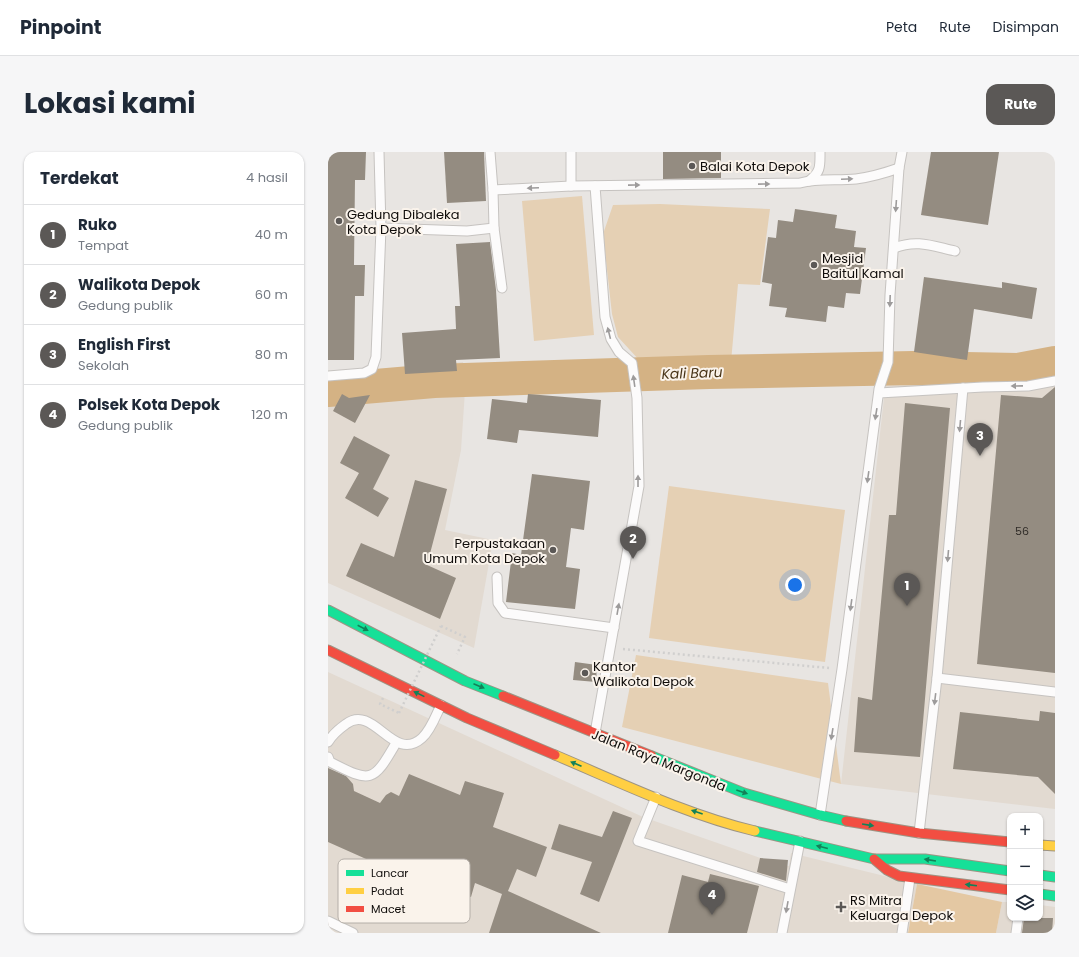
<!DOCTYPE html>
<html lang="id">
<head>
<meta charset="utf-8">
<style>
	:root { --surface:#fff; --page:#f6f6f7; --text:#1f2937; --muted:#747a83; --line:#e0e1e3; --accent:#5b5856 }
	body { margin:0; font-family:Poppins,sans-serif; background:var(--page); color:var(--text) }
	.controls { position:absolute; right:12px; bottom:12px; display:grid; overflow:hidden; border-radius:8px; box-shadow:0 1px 3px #0004 }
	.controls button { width:36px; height:36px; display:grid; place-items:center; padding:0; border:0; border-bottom:1px solid var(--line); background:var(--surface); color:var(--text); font:20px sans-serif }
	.you { position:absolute; left:467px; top:433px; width:14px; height:14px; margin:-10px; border:3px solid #fff; border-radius:50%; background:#1a73e8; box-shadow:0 0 0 6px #1a73e833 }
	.badge { display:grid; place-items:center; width:26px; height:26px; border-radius:50%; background:var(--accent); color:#fff; font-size:13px; font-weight:700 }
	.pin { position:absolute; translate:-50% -33px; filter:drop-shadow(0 1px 2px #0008) }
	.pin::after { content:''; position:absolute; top:21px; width:14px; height:12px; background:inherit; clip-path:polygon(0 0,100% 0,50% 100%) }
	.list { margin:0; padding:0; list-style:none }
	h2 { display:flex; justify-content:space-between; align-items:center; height:52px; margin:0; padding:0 16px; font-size:17px }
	h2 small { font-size:13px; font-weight:400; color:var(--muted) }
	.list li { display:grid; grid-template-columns:26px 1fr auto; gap:12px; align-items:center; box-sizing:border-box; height:60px; padding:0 16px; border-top:1px solid var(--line) }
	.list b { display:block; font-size:15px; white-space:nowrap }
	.list p { margin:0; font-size:13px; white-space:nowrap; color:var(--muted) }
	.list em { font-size:13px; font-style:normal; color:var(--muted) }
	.icon { flex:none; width:22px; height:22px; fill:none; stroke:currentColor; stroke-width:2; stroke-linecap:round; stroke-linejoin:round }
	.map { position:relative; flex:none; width:727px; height:781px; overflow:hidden; border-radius:12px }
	header { display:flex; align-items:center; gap:24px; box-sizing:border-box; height:56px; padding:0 20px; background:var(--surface); border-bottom:1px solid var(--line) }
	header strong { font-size:19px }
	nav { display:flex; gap:22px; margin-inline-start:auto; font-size:14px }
	.intro { display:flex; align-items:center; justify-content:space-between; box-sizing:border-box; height:96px; padding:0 24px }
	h1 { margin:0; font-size:28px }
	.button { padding:10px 18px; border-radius:12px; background:var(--accent); color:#fff; font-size:14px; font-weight:700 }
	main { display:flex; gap:24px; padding:0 24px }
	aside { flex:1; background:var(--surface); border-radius:12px; box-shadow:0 1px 3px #0004 }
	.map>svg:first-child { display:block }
</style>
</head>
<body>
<header>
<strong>Pinpoint</strong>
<nav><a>Peta</a><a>Rute</a><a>Disimpan</a></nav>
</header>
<div class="intro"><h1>Lokasi kami</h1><a class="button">Rute</a></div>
<main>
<aside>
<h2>Terdekat<small>4 hasil</small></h2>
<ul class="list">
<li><span class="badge">1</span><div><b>Ruko</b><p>Tempat</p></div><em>40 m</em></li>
<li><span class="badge">2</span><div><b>Walikota Depok</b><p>Gedung publik</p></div><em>60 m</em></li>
<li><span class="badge">3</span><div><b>English First</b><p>Sekolah</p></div><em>80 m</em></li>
<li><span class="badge">4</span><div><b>Polsek Kota Depok</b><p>Gedung publik</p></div><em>120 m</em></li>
</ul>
</aside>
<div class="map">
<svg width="727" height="781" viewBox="0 0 727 781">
	<rect width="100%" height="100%" fill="#e8e5e2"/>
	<g fill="#e2dad1">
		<path d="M727,197V657L513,632L560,210L643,224Z"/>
		<path d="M135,210L137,239L133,298L117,378L165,388L146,496L0,431V222Z"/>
		<path d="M0,520L315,665L450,712L461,714L463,701L589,732L580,781H0Z"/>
		<path d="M674,750H682V766H712V753L727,755V781H668Z"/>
	</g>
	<g fill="#e5d0b4">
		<path d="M254,44L266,183L206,189L194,49Z"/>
		<path d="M332,52L442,57L432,133L410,132L403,210L324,214L312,209L290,185L284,162L275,82L285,53Z"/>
		<path d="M341,334L517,358L497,510L321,486Z"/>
		<path d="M308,503L500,531L513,632L294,575Z"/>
	</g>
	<path fill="#e4c8a3" d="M589,732L674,750L668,781H580Z"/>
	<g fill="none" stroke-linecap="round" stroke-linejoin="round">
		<path stroke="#d4b284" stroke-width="34" d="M0,238L106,229L381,220L585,216L690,218L727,211"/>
	</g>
	<g fill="#948c81">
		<path d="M0,0H38L37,28H27L26,113H37L36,144H27L26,208H0Z"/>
		<path d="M116,0H156L158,49L119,51Z"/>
		<path d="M335,0H393V26L335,27Z"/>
		<path d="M603,0H671L660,73L593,63Z"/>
		<path d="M467,57L509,63L507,76L528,79L526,95L538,96L532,142L518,141L516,156L500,154L498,170L457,165L459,156L441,154L444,132L434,130L440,85L448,86L450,68L465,70Z"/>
		<path d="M162,90L168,138L172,206L128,208L129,219L77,222L74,181L128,177L127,154H132L128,92Z"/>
		<path d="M596,125L674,136V130L709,136L704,167L646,157L639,208L586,200Z"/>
		<path d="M727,235V521L649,512L673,243L714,246Z"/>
		<path d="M14,242L21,246L42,243L27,271L5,259Z"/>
		<path d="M200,242L273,248L270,285L191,278L189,291L159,287L164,247L199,251Z"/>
		<path d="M577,251L622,256L592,605L526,600L530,545L544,548L561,363H568Z"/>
		<path d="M26,284L62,303L45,337L61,346L50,365L17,346L31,321L12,311Z"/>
		<path d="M204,322L262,329L256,378L243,376L238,415L252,417L247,457L178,450L184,401L193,403Z"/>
		<path d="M87,328L119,337L99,413L128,426L112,467L18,424L33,391L66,405Z"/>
		<path d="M247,510L269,513L268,530L245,528Z"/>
		<path d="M712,559L727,561V642L710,625L625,617L632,560L711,569Z"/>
		<path d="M0,616L18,624L25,632L26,639L52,651L58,643L63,640L71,644L81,622L132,643L137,629L176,641L165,675L219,695L208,725L189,717L180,739L273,781H161L174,742L147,731L143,745L84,724L83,727L0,690Z"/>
		<path d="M285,659L304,666L271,750L252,742L264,710L223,697L231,672L274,685Z"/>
		<path d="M432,706L460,708L458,729L429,720Z"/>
		<path d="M382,722L431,734L419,781H340L354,723L380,730Z"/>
		<path d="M696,766H725L724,781H694Z"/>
	</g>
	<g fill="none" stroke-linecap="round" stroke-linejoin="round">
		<defs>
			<g id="lane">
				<path d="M51,0L53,76L139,79L166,76"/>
				<path d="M162,0L165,38L243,34L472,31C490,26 510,29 528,27C543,25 557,21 571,16"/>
				<path d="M243,0V34"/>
				<path d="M481,29C493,20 492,14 492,0"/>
				<path d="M267,34L277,165L283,187L291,200L304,211L309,246L311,334L267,581"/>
				<path d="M165,38L166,76L174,136"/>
				<path d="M566,96C589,87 604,94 627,99"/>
				<path d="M0,224L36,221L44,217L48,205L53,76"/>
				<path d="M551,241L655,235L700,234L727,229"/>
				<path d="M169,425L170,451L177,461L286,476"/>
				<path d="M609,526L727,540"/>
				<path d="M0,590C4,583 11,577 18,572C46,551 65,612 94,586C103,578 108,563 113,553"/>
				<path d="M0,605L2,610C43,631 45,631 68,591"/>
				<path d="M328,645L310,689L462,737"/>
				<path d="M492,663L514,517L551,237L560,210L562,143L571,16L574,0"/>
				<path d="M591,681L609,526L635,236"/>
				<path d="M0,769L25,781"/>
				<path d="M454,781L472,689"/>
				<path d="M574,781L582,726"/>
				<path d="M688,781L690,766"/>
			</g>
			<g id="fast">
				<path d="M0,458L137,529L175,544"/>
				<path d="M324,604L416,641L492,663L518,669"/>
				<path d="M427,679L546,707H597L682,719"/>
				<path d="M712,723L727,725"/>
				<path d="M712,742L727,744"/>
			</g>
			<g id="slow">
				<path d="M227,603C291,630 359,663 427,679"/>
				<path d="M712,693L727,694"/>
			</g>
			<g id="jam">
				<path d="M0,498L139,566L227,603"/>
				<path d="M175,544L324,604"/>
				<path d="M518,669L591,681L682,690"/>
				<path d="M546,707L559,718L571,724L682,738"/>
			</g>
		</defs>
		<use href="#lane" stroke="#c6c3c0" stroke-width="11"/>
		<use href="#fast" stroke="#9d9484" stroke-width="11"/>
		<use href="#slow" stroke="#9d9484" stroke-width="11"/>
		<use href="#jam" stroke="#9d9484" stroke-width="11"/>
		<g stroke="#d0cfce" stroke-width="2.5" stroke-dasharray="2 3" stroke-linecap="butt">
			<path d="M113,474L137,485L129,502"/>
			<path d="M295,497L501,516"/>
			<path d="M55,546L52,552L71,561"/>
		</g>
		<use href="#lane" stroke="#fcfbfb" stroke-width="9"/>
		<use href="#fast" stroke="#16e098" stroke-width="9"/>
		<use href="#slow" stroke="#ffcf43" stroke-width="9"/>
		<use href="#jam" stroke="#f24e42" stroke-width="9"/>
		<path stroke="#d0cfce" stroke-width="2.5" stroke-dasharray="2 3" stroke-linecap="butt" d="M71,561L113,474"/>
	</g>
	<defs><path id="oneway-solid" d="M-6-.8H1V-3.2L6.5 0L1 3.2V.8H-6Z"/></defs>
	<g fill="#9d9b9b">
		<use href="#oneway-solid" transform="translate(519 27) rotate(-3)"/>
		<use href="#oneway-solid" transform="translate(436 32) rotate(-1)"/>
		<use href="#oneway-solid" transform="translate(306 33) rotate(-1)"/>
		<use href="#oneway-solid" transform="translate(205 36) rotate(177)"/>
		<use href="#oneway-solid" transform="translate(568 54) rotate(94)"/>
		<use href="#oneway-solid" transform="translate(562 149) rotate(92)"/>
		<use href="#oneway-solid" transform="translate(281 181) rotate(-104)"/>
		<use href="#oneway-solid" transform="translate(306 229) rotate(-98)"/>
		<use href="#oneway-solid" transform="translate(689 234) rotate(179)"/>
		<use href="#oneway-solid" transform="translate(548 262) rotate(99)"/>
		<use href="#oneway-solid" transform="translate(632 274) rotate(95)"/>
		<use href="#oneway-solid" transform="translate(540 325) rotate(98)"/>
		<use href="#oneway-solid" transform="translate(310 329) rotate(-90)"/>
		<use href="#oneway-solid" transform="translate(620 404) rotate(95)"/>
		<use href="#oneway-solid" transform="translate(523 453) rotate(98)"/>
		<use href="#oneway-solid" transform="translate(290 457) rotate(-80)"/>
		<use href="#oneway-solid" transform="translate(607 547) rotate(97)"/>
		<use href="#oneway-solid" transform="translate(504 582) rotate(99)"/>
		<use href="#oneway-solid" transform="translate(459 755) rotate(100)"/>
	</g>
	<g fill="#138158">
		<use href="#oneway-solid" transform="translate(35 476) rotate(27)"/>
		<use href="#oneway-solid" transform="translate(151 534) rotate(23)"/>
		<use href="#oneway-solid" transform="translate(91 542) rotate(-154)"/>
		<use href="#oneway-solid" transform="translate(248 612) rotate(-157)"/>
		<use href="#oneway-solid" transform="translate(414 640) rotate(19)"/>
		<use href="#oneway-solid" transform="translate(369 660) rotate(-161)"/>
		<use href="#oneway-solid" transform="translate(540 673) rotate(9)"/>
		<use href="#oneway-solid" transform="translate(494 695) rotate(-166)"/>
		<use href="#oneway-solid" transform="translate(602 708) rotate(-171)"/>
		<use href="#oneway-solid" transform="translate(643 733) rotate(-173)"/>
	</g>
	<g fill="#5b5856" stroke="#faf3eb" stroke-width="1.5">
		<circle cx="364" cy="14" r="4"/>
		<circle cx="11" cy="69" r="4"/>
		<circle cx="486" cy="113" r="4"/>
		<circle cx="225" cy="398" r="4"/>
		<circle cx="257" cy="521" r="4"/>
		<path d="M511 749h4v4h4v4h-4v4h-4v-4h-4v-4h4z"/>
	</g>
	<g text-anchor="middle" stroke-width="4" stroke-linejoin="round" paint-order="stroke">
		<g font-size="11" fill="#302c28">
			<text x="694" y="383">56</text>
		</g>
		<g font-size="13" fill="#0f0c0a" stroke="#faf3eb" text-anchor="start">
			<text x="372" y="19">Balai Kota Depok</text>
			<text x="19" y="67">Gedung Dibaleka<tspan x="19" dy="15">Kota Depok</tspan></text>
			<text x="494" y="111">Mesjid<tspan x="494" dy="15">Baitul Kamal</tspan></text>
			<text x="217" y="396" text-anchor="end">Perpustakaan<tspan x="217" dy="15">Umum Kota Depok</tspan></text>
			<text x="265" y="519">Kantor<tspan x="265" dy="15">Walikota Depok</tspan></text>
			<text x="522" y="753">RS Mitra<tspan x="522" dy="15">Keluarga Depok</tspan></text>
		</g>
		<g font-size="13" fill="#0f0c0a" stroke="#faf3eb">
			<text transform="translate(331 608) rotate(22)" y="5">Jalan Raya Margonda</text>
		</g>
		<g font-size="14" font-style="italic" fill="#483417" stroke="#faf3eb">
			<text transform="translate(364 221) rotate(-2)" y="5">Kali Baru</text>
		</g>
	</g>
	<rect x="10" y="707" width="132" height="64" rx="6" fill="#faf3eb" stroke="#b4aea8" stroke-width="1"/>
	<rect x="18" y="718" width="18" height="6" fill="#16e098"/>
	<rect x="18" y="736" width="18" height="6" fill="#ffcf43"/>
	<rect x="18" y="754" width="18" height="6" fill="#f24e42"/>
	<g font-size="11" fill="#0f0c0a">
		<text x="43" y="725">Lancar</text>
		<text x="43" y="743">Padat</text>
		<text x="43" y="761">Macet</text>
	</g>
</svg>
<div class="controls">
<button>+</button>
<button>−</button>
<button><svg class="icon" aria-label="layers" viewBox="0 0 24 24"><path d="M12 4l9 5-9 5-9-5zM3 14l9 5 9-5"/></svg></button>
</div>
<div class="you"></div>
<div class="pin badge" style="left:579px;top:454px">1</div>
<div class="pin badge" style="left:305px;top:407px">2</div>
<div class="pin badge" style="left:652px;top:304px">3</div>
<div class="pin badge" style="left:384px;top:763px">4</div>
</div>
</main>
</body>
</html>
